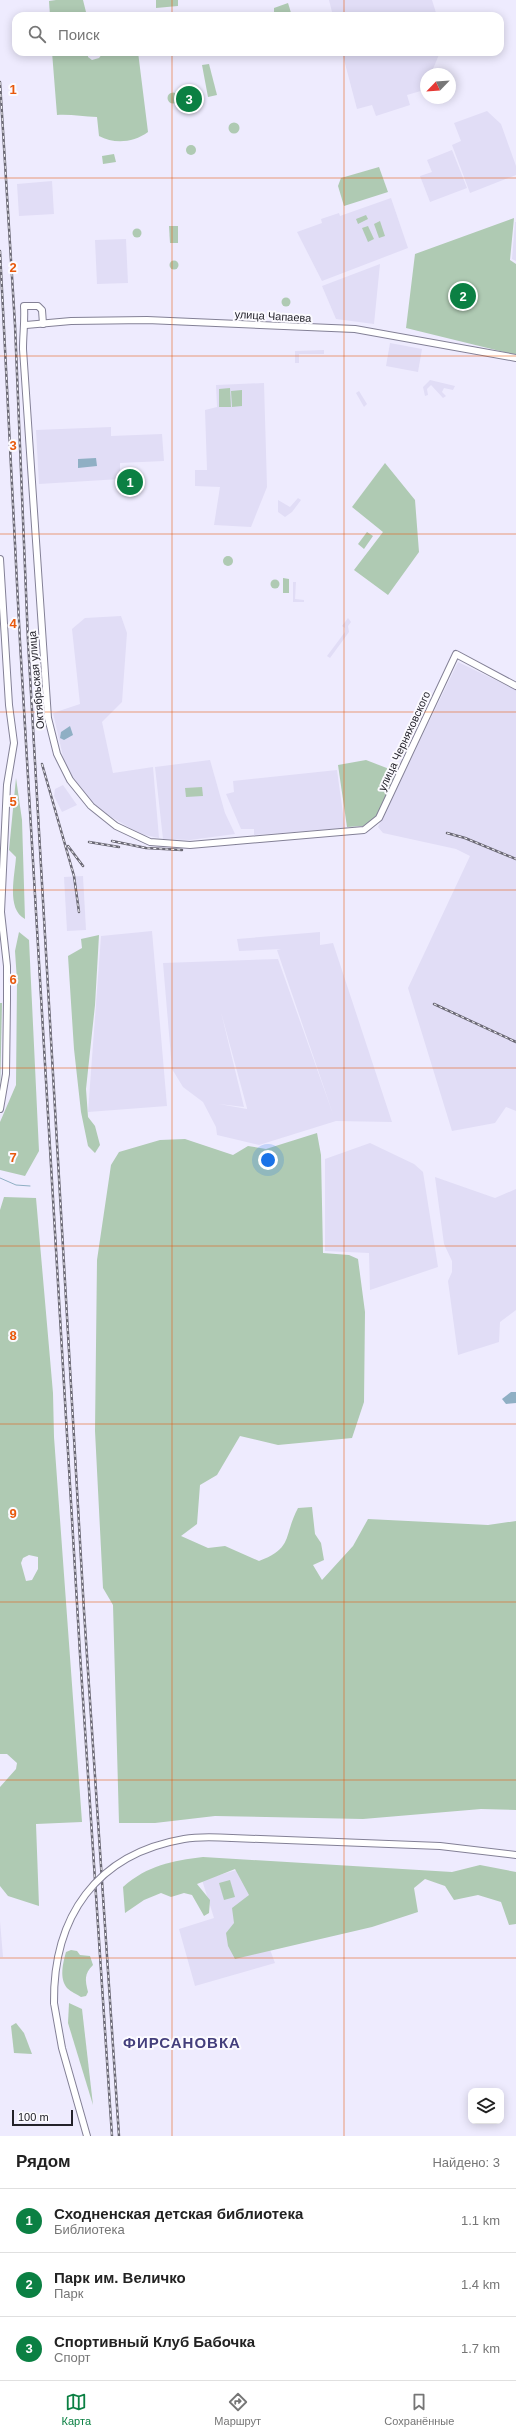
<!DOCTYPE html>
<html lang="ru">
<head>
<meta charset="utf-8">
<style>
	:root { --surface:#fff; --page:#f6f6f6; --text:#222; --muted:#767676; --line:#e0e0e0; --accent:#0b8043 }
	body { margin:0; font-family:Helvetica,sans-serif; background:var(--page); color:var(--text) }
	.controls { position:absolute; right:12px; bottom:12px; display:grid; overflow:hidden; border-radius:8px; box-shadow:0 2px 10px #0003 }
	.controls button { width:36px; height:36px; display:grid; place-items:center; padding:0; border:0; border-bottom:1px solid var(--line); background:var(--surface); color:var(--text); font:20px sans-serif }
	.compass { position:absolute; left:420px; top:68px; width:36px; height:36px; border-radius:50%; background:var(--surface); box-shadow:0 2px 10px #0003; rotate:245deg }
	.scale { position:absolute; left:12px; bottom:10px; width:61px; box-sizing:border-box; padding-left:4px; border:2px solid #23222a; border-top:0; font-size:11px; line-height:14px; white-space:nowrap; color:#23222a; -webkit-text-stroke:3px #fbfaff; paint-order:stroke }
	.you { position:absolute; left:268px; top:1160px; width:14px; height:14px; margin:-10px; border:3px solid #fff; border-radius:50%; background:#1a73e8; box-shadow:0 0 0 6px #1a73e833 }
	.badge { display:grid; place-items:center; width:26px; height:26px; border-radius:50%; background:var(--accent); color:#fff; font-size:13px; font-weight:700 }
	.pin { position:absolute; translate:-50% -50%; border:2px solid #fff; box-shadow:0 1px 4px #0006 }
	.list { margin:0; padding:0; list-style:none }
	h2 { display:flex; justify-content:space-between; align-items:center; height:52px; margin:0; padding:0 16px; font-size:17px }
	h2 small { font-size:13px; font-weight:400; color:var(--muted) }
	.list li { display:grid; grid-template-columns:26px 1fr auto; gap:12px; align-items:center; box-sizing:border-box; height:64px; padding:0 16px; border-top:1px solid var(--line) }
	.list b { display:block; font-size:15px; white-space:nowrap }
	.list p { margin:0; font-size:13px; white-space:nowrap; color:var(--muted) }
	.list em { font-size:13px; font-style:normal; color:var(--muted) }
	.icon { flex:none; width:22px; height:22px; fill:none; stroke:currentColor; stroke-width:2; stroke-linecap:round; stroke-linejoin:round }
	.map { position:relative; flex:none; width:516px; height:2136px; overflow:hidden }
	.search { position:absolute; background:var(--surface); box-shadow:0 2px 10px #0003; left:12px; right:12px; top:12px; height:44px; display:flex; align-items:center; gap:10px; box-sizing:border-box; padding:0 14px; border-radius:12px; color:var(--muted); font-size:15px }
	.sheet { height:244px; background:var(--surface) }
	nav { display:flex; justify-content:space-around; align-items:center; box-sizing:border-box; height:56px; border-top:1px solid var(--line); background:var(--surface); font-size:11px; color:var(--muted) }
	nav a { display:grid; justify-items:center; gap:2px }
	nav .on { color:var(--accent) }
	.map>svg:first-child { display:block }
</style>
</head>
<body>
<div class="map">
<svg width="516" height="2136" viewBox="0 0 516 2136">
	<rect width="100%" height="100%" fill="#eeebfe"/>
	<g fill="#e1ddf6" fill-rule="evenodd">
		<path d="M329,0H432L437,16H333Z"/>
		<path d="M342,52H440L431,74H426L424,90L407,95L410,105L376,116L372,105L357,109Z"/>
		<path d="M487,111L501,124L516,166V175L470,193L452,145L461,141L454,123Z"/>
		<path d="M452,150L467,188L430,202L420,176L432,172L427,160Z"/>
		<path d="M52,181L54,214L19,216L17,184Z"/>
		<path d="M391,198L408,248L322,281L297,232L322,223L321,219L339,213L340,216Z"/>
		<path d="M515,222H516V261L512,259Z"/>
		<path d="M126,239L128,283L97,284L95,240Z"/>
		<path d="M380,264L374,324L336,319L322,286Z"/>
		<path d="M390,343L422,349L418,372L386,366Z"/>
		<path d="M324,350V354H299V363H295V351Z"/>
		<path d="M430,380L455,386L453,390L444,388L442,392L446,396L443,398L431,385L427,389L428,395L425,396L423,387Z"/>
		<path d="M264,383L267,487L251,527L214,525L220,487L195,486V470H207L205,410L217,407L216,385Z"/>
		<path d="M359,391L367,404L364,407L356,393Z"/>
		<path d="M111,427V436L162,434L164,461L120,463V479L39,484L36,430Z"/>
		<path d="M298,498L301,500L292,512L285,517L278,512V500L290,507Z"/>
		<path d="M293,582H296L295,599L304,600V602H293Z"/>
		<path d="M121,616L127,633L122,702L102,722L113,773L153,767L159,838L140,834L98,809L76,785L65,765L53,713L80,704L72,629L85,618Z"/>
		<path d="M348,618L351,622L348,626L349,632L330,658L327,656L345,632V628L342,626Z"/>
		<path d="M458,662L516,690V1111L506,1107L495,1123L452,1131L408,988L470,856L456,849L383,833L378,827Z"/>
		<path d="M210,760L225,813L235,834L190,840L163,839L155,767Z"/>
		<path d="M337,770L345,828L254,835V829H241L226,794L234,792L233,781Z"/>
		<path d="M63,785L77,805L62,812L54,796L55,789Z"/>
		<path d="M83,876L86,930L67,931L64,877Z"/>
		<path d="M152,931L167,1106L88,1112L101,936Z"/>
		<path d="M320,932V945L333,943L392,1122L336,1121L259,1145L217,1135L216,1127L203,1102L183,1087L172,1069L163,963L278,959L334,1117L277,950L281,949L239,951L237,939ZM221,1012L247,1108V1109L219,1104L244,1107Z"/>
		<path d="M370,1143L414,1164L423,1172L438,1267L370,1290L369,1253L325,1251V1159Z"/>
		<path d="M435,1177L495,1198L516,1189V1310L500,1322L499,1342L458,1355L448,1281L452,1272V1261L444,1244Z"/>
		<path d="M240,1869L275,1963L195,1986L179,1929L214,1918L202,1880Z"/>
		<path d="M0,1921L3,1957H0Z"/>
	</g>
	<g fill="#afcab3" fill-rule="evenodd">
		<path d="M56,0H83L87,16H50L49,1Z"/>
		<path d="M156,0H178V6L156,8Z"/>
		<path d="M288,3L292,16H274V8Z"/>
		<path d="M52,52H88V57L92,60L99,58L103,53L138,52L148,132C133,143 114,144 99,136L97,117C83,117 71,114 57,115Z"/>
		<path d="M209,64L217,95L208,97L202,65Z"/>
		<circle cx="173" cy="98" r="5.5"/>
		<circle cx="234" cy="128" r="5.5"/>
		<circle cx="191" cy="150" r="5"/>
		<path d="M114,154L116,162L103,164L102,156Z"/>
		<path d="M379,167L388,192L344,206L338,186L341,178Z"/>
		<path d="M366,215L368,219L358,224L356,219Z"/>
		<path d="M514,218L510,260L516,264V355L406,328L415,254Z"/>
		<path d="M380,221L385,236L379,238L374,224Z"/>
		<path d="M169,226H178V243H170Z"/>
		<path d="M368,226L374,239L368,242L362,228Z"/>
		<circle cx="137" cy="233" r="4.5"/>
		<circle cx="174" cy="265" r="4.5"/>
		<circle cx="286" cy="302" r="4.5"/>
		<path d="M230,388L231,407H219V389Z"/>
		<path d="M242,390V406L232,407L231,391Z"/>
		<path d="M385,463L415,500L419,552L388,595L354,570L383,532L352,507Z"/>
		<path d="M367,532L373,536L364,549L358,544Z"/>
		<circle cx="228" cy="561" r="5"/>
		<path d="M283,578L289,579V593H283Z"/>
		<circle cx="275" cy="584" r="4.5"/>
		<path d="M366,760L397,772L378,817L363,826L347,827L338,765Z"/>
		<path d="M16,778L22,820L25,919C6,909 15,875 16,857L9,850Z"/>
		<path d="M202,787L203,796L186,797L185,788Z"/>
		<path d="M19,932L29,940L39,1151L25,1176L0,1170V1122L16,1085L17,981L15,951Z"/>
		<path d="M99,935L95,1005L86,1089L88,1117L95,1126L100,1145L95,1153L88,1146L81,1112L74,1049L68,956L82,948L81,939Z"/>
		<path d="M0,1003H2L0,1095Z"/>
		<path d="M317,1133L321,1155L323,1253L349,1255L358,1259L365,1312L364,1402L352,1438L278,1445L240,1436L217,1475L200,1485L197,1524L181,1536L208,1548L225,1546L259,1561C294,1548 283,1536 298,1508L312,1507L315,1534L321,1543L324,1560L313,1565L322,1580L353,1546L368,1519L488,1525L516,1521V1810L481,1809L363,1819L215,1816L155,1823H119L113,1605L103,1588L95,1431L97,1260L111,1165L119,1152L160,1140L185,1139L233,1155L248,1146L266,1149Z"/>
		<path d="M4,1197L36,1198L53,1393L54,1437L82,1822L36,1824L39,1906L8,1896L0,1886V1787L16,1769L17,1763L7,1754H0V1210ZM29,1555L38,1557V1569L32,1580L26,1581L21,1563L23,1558Z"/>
		<path d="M203,1857L452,1872L480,1865L516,1872V1924L509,1925L501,1902L478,1895L454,1900L445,1886L425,1879L414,1888L418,1912L372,1927L235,1959L228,1946L226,1933L234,1923L232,1908L249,1895L235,1869L197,1884L210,1900L209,1913L204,1916L192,1895L184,1893L171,1897L161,1893L144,1900L125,1913L123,1887C148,1865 172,1861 203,1857Z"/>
		<path d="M230,1880L235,1897L224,1900L219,1883Z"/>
		<path d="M71,1950L77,1951L80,1955L90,1956L93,1965C84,1974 85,1980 88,1992L86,1996L81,1997C77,1994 71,1992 67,1988C59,1978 63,1963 66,1952Z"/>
		<path d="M69,2003L82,2009L93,2105L68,2023Z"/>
		<path d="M16,2023L24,2033L32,2054L14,2053L11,2026Z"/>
	</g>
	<g fill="#8fafc4">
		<path d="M96,458L97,466L78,468V459Z"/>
		<path d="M70,726L73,735L64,740L60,738L61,732Z"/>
		<path d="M511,1392H516V1403L506,1404L502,1399Z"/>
	</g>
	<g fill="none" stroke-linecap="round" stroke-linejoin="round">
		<path stroke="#8fafc4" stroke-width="1" d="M0,1178L16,1185L30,1186"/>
		<defs>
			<g id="secondary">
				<path d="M43,324L42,310L38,306H24C25,321 23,334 23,349L48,718L57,754L70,780L91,806L116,826L150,842L190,845L364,830L379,818L456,654L516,686"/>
				<path d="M26,325L71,321L147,320L355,329L516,358"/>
				<path d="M0,559L9,705L14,743L7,785L1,912L7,966V1000L6,1074L0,1109"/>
				<path d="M232,1838L440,1846L516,1855"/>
				<path d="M54,2003L62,2048L87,2136"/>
			</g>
		</defs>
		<use href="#secondary" stroke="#838096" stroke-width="8"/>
		<use href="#secondary" stroke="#fff" stroke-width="6"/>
		<defs>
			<g id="rail">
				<path d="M0,82L15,325L28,641L84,1611L119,2136"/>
				<path d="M0,251L20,642L80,1654L112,2136"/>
				<path d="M42,764L74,876L79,912"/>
				<path d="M447,833L465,838L516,859"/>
				<path d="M112,841L146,848L182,850"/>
				<path d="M89,842L119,847"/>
				<path d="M68,846L83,866"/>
				<path d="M434,1004L516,1042"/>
			</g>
		</defs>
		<use href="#rail" stroke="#6a6874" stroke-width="2.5"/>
		<use href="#rail" stroke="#fbfaff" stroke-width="1" stroke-dasharray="3" stroke-linecap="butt"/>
		<defs>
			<path id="secondary-bridge" d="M54,2003C53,1917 96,1854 184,1839C200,1836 216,1837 232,1838"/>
		</defs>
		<use href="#secondary-bridge" stroke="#838096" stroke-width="8" stroke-linecap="butt"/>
		<use href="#secondary-bridge" stroke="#fff" stroke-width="6"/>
	</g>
	<path fill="none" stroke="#e8590c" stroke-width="1" stroke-opacity="0.55" d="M172,0V16M344,0V16M172,52V2136M344,52V2136M0,178H516M0,356H516M0,534H516M0,712H516M0,890H516M0,1068H516M0,1246H516M0,1424H516M0,1602H516M0,1780H516M0,1958H516"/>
	<g text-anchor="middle" stroke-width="4" stroke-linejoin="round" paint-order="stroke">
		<g font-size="11" fill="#23222a" stroke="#fbfaff">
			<text transform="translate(273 316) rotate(3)" y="4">улица Чапаева</text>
			<text transform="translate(36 680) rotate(-95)" y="4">Октябрьская улица</text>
			<text transform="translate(404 741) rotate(-65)" y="4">улица Черняховского</text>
		</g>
		<g font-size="15" font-weight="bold" letter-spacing="1" fill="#443f7c" stroke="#fbfaff">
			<text x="182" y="2048">ФИРСАНОВКА</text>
		</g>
	</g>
	<g font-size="13" text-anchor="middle" font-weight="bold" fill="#e8590c" stroke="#fbfaff" stroke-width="4" stroke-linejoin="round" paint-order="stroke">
		<text x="13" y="94">1</text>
		<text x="13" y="272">2</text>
		<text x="13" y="450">3</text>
		<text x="13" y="628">4</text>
		<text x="13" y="806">5</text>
		<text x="13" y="984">6</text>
		<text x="13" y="1162">7</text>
		<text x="13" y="1340">8</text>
		<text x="13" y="1518">9</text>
	</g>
</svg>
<div class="controls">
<button><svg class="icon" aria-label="layers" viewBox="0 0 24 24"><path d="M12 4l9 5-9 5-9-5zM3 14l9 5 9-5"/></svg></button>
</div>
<svg class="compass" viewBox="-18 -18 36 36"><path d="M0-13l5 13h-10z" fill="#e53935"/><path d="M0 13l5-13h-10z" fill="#767676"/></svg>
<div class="scale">100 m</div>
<div class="you"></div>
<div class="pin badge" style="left:130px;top:482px">1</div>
<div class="pin badge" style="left:463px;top:296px">2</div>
<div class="pin badge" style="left:189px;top:99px">3</div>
<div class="search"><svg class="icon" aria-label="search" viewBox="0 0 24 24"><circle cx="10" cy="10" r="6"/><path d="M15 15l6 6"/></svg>Поиск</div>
</div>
<section class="sheet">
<h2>Рядом<small>Найдено: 3</small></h2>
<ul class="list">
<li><span class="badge">1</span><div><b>Сходненская детская библиотека</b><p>Библиотека</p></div><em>1.1 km</em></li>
<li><span class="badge">2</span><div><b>Парк им. Величко</b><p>Парк</p></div><em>1.4 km</em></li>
<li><span class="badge">3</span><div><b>Спортивный Клуб Бабочка</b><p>Спорт</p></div><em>1.7 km</em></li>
</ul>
</section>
<nav>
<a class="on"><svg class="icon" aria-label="map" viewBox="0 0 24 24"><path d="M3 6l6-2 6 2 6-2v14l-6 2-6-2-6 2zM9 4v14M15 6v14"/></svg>Карта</a>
<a><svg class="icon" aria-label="directions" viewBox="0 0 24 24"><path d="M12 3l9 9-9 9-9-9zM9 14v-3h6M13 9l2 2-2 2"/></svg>Маршрут</a>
<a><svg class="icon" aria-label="saved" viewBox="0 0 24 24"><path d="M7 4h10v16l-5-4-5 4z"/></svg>Сохранённые</a>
</nav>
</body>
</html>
